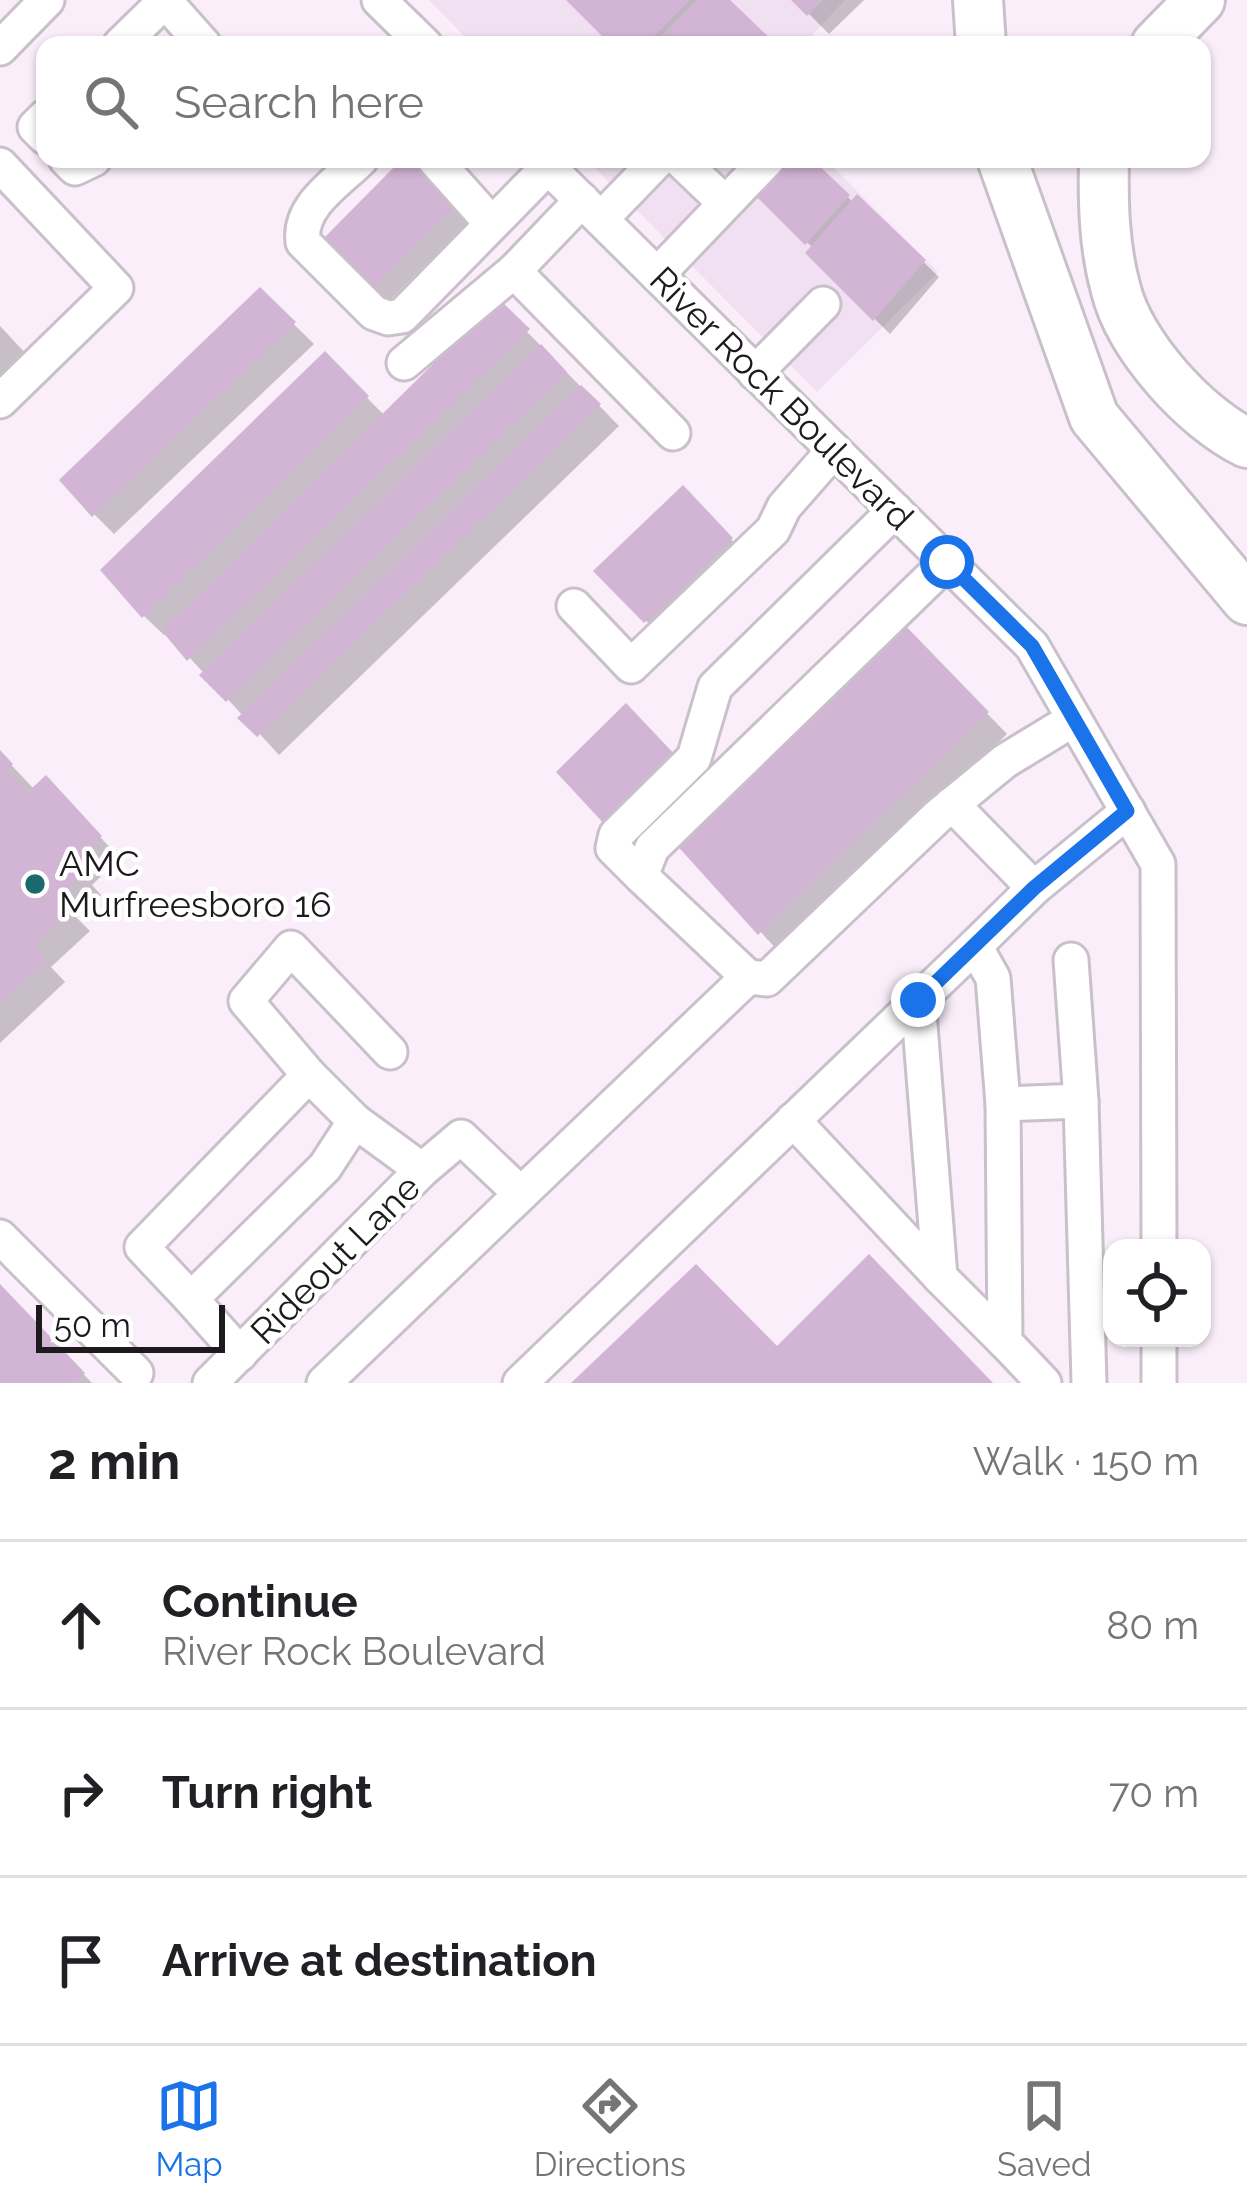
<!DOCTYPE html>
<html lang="en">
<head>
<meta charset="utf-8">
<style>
	:root { --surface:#fff; --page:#f2f2f2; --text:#202124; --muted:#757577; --line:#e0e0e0; --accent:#1a73e8 }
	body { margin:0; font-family:Raleway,sans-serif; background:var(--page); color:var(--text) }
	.controls { position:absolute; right:36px; bottom:36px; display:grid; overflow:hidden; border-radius:24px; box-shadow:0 3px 9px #0004 }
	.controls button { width:108px; height:108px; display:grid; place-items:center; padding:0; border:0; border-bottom:3px solid var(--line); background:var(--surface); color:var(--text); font:60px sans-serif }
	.scale { position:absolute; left:36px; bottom:30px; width:189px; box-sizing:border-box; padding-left:12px; border:6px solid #1d1a1e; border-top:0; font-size:33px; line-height:42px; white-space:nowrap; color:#1d1a1e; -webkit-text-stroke:9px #fff; paint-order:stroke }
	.stop { position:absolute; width:36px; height:36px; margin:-27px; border:9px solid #1a73e8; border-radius:50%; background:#fff }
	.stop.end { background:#1a73e8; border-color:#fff; box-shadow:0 3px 12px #0008 }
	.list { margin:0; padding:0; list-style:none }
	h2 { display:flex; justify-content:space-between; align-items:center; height:156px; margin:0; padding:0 48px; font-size:51px }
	h2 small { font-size:39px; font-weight:400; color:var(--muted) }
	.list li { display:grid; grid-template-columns:78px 1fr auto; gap:36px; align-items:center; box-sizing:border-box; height:168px; padding:0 48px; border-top:3px solid var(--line) }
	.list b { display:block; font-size:45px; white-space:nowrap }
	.list p { margin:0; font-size:39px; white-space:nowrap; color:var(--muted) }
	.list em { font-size:39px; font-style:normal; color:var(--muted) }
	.icon { flex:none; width:66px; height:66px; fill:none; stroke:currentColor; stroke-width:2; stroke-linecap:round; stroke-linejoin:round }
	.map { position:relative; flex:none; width:1247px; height:1383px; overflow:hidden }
	.search { position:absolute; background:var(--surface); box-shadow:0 3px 9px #0004; left:36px; right:36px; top:36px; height:132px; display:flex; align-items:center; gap:30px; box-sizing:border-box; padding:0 42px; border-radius:24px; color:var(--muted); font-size:45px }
	.sheet { height:660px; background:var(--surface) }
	nav { display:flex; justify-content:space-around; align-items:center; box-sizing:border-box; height:168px; border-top:3px solid var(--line); background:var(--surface); font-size:33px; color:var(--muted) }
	nav a { display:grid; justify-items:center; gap:6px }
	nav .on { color:var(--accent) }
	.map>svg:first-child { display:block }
</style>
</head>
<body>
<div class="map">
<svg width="1247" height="1383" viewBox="0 0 1247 1383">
	<rect width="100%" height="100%" fill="#f9eefa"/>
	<g fill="#f0e0f1">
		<path d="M429,0H845L803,45H473Z"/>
		<path d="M586,159H825L938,272L817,392Z"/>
	</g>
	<g fill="#0003">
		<path d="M570,0H730L728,3L773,45H615Z"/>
		<path d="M795,0H864L829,34Z"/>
		<path d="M406,159L470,221L386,304L372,290Z"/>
		<path d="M807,159L853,202L857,198L939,277L890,334L809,253L813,248L754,190Z"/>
		<path d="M260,291L314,344L114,534L94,514Z"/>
		<path d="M499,303L619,426L279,755L167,633L164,635L144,616L325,355L385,416Z"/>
		<path d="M0,326L28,356L0,383Z"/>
		<path d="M683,489L751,560L666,641L597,571Z"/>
		<path d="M897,621L1007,734L780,953L676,840Z"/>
		<path d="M0,753L35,790L46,780L120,858L92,885L101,895L76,917L90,931L51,967L65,982L0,1043Z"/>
		<path d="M0,1287L92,1383H0Z"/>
	</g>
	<g fill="#d2b4d4">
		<path d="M566,0H690L645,45H611Z"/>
		<path d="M697,0H730L777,45H652Z"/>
		<path d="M791,0H823L807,16Z"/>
		<path d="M402,159H412L457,204L369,292L323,239Z"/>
		<path d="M779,159H812L850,195L805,245L750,190Z"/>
		<path d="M857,194L926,260L873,321L805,253Z"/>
		<path d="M260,287L296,322L92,517L59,480Z"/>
		<path d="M499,299L530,329L187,661L162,631Z"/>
		<path d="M541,344L567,372L226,702L199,675Z"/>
		<path d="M325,351L369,396L142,618L100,570Z"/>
		<path d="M581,385L601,404L257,737L237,718Z"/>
		<path d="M683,485L733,538L644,623L593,571Z"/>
		<path d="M897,617L989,712L758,935L672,840Z"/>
		<path d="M626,703L679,759L608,828L556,772Z"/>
		<path d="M0,750L13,764L6,771L27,793L46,775L102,836L74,863L83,873L59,895L72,909L34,945L47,960L0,1004Z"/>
		<path d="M869,1254L993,1383H571L696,1264L777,1346Z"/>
		<path d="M0,1284L85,1373L74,1383H0Z"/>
	</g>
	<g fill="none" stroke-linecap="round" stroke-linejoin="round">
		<defs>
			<g id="minor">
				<path d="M379,0L425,45"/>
				<path d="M165,1L204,45"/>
				<path d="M120,45L166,0"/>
				<path d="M0,48L47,0"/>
				<path d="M45,117L35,127L45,137"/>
				<path d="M66,159L75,168L94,159"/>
				<path d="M361,159C338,182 298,206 303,242L374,313L388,318L402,316L548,167"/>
				<path d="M434,159L492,224"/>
				<path d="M540,159L1032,646L1158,864L1159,1248"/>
				<path d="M679,159L725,203"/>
				<path d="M0,165L116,288L0,401"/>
				<path d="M582,200L514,271L673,433"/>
				<path d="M601,219L659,159"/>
				<path d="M657,275L768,159"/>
				<path d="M404,363L514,271"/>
				<path d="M755,373L823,304"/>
				<path d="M947,562L652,848L641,876L748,977L767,979L938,816L1005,761L1074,719"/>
				<path d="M574,606L631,666L773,530L784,507L834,450"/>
				<path d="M952,804L1034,888"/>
				<path d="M641,876L613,848L616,835L694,758L715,687L895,510"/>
				<path d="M1071,960L1081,1101"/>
				<path d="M390,1052L291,948L246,1001L309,1075L355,1121L422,1170"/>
				<path d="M309,1075L142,1247L191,1299L325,1167L355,1121"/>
				<path d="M1003,1104L1005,1342L1044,1383"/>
				<path d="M793,1120L940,1277L918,1000"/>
				<path d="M0,1237L136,1373"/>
				<path d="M940,1277L1005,1342"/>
				<path d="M191,1299L240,1354"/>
				<path d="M1159,1338V1383"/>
				<path d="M210,1383L422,1170L461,1137L521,1194L748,977"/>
				<path d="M324,1383L521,1194"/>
				<path d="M520,1383L975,946"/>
				<path d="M1089,1383L1081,1101L1003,1104L993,978L975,946L1034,888L1128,811"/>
			</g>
			<g id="highway">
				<path d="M978,0L981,45"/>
				<path d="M1156,45L1200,0"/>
				<path d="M1002,159L1094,417L1247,600"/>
				<path d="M1104,159C1103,203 1104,247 1116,290C1130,346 1195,418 1247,443"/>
			</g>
		</defs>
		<use href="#minor" stroke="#cac0cb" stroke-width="39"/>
		<use href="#highway" stroke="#cac0cb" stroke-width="54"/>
		<use href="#minor" stroke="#fff" stroke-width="33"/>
		<use href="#highway" stroke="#fff" stroke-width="48"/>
	</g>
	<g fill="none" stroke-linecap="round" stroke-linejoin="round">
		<path stroke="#1a73e8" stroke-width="15" d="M918,1000L1034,888L1127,811L1032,646L947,562"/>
	</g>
	<circle fill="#1b686e" stroke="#fff" stroke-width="4.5" cx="35" cy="884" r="12"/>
	<g text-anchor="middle" stroke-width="9" stroke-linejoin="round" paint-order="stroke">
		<g font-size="36" fill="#1d1a1e" stroke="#fff">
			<text transform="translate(782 398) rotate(45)" y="13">River Rock Boulevard</text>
			<text transform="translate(335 1259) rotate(-45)" y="13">Rideout Lane</text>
		</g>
		<g font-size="36" fill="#1d1a1e" stroke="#fff" text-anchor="start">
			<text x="59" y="876">AMC<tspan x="59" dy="41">Murfreesboro 16</tspan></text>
		</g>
	</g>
</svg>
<div class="controls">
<button><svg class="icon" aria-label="locate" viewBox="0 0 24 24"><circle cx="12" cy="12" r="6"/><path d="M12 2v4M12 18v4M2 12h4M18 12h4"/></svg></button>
</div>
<div class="scale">50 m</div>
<div class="stop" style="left:947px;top:562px"></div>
<div class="stop end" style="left:918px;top:1000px"></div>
<div class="search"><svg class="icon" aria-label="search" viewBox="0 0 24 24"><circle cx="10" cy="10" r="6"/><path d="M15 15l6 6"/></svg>Search here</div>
</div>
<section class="sheet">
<h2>2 min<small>Walk · 150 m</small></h2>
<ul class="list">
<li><svg class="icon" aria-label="ahead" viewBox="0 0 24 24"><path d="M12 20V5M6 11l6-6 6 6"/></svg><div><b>Continue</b><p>River Rock Boulevard</p></div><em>80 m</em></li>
<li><svg class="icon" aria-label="right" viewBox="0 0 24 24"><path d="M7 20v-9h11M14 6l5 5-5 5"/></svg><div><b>Turn right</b></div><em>70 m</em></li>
<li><svg class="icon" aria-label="arrive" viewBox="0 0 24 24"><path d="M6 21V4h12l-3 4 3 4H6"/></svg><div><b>Arrive at destination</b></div></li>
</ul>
</section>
<nav>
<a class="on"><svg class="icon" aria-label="map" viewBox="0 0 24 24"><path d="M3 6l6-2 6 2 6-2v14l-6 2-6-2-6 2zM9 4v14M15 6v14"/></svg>Map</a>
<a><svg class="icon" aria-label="directions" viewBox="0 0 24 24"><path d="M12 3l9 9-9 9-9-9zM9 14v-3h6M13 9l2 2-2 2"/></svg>Directions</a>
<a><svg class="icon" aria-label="saved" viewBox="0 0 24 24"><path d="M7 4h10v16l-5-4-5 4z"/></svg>Saved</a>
</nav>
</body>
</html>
